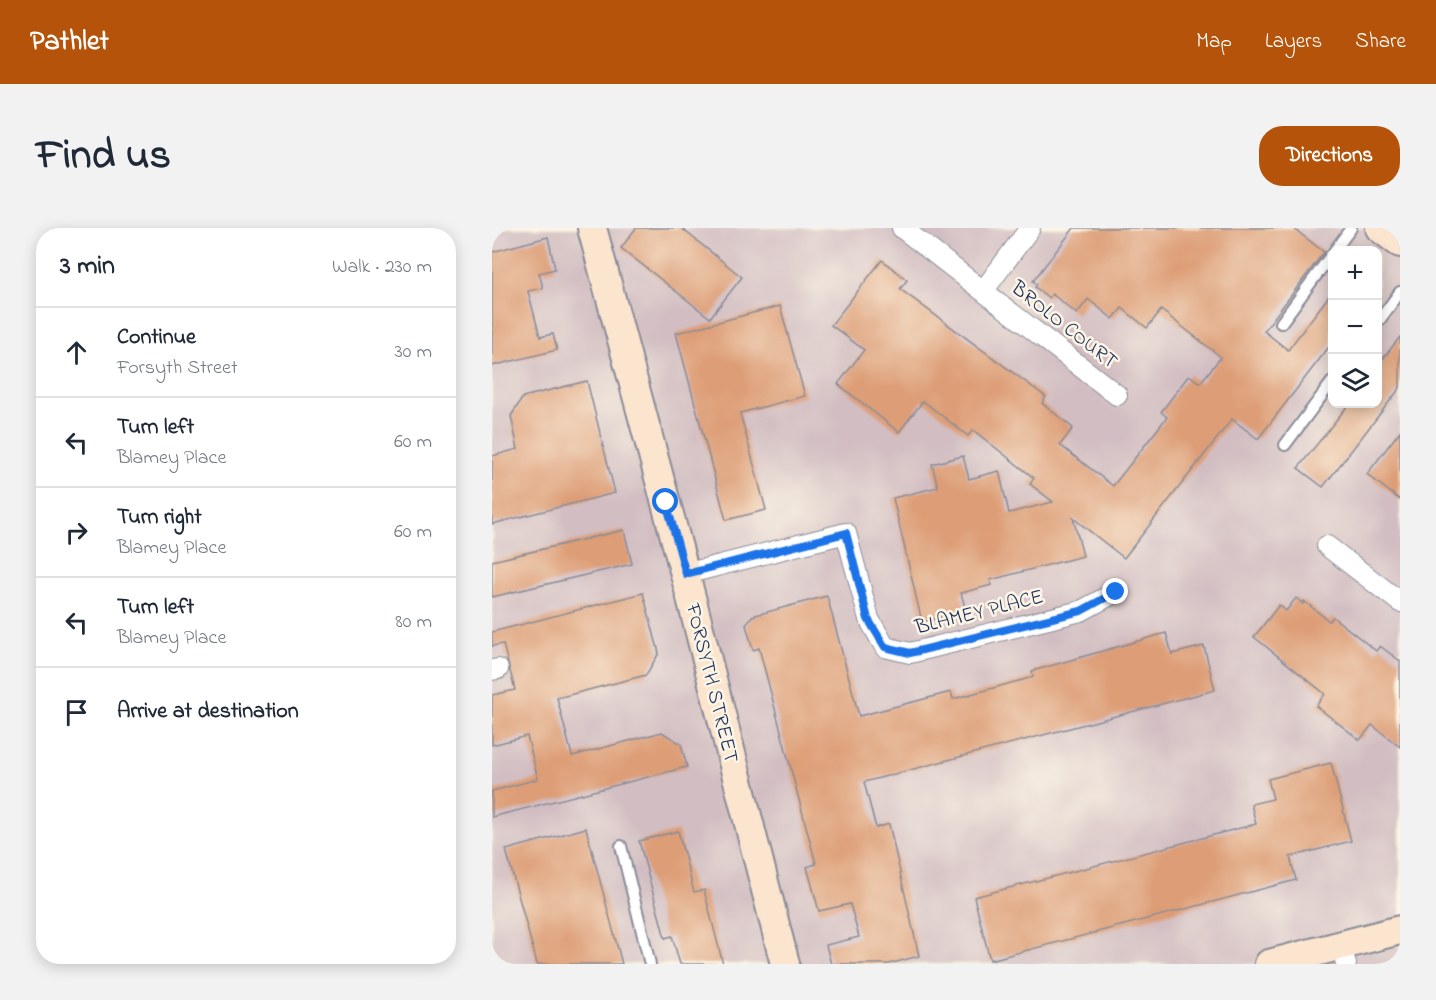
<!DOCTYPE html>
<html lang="en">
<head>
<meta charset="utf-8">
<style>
	:root { --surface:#fff; --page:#f2f2f3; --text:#1f2937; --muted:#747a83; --line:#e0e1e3; --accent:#b45309 }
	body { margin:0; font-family:"Indie Flower",sans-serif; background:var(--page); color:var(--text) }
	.controls { position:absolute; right:18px; top:18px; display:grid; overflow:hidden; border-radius:12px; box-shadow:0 3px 15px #0003 }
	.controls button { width:54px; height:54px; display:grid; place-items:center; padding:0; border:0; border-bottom:2px solid var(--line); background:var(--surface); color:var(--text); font:30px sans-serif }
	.stop { position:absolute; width:18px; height:18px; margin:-14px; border:4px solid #1a73e8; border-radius:50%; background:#fff }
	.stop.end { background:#1a73e8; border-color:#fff; box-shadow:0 2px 6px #0008 }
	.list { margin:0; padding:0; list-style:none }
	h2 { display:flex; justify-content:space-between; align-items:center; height:78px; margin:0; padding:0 24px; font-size:26px }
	h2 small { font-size:20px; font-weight:400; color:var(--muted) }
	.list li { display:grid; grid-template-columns:39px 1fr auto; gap:18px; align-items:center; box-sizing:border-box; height:90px; padding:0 24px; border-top:2px solid var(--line) }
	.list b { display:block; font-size:22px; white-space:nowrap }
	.list p { margin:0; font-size:20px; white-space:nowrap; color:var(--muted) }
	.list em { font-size:20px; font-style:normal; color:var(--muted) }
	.icon { flex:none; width:33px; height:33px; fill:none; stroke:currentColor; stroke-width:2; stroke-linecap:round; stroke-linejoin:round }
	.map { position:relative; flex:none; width:908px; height:736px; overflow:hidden; border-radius:24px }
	header { display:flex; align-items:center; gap:36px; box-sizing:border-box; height:84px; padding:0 30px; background:var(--accent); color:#fff }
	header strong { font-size:28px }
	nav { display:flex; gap:33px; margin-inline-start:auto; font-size:21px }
	.intro { display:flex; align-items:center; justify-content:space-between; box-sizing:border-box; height:144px; padding:0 36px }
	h1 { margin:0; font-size:42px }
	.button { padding:15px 27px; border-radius:24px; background:var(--accent); color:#fff; font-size:21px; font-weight:700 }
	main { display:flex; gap:36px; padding:0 36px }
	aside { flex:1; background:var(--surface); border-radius:24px; box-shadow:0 3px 15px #0003 }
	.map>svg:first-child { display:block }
</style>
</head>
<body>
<header>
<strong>Pathlet</strong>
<nav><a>Map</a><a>Layers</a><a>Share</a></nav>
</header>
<div class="intro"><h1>Find us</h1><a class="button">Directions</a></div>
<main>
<aside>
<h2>3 min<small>Walk · 230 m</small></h2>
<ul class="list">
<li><svg class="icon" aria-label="ahead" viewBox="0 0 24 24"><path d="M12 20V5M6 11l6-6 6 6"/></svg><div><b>Continue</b><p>Forsyth Street</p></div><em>30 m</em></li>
<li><svg class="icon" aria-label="left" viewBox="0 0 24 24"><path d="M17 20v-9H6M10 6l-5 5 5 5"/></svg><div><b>Turn left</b><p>Blamey Place</p></div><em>60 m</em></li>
<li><svg class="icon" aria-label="right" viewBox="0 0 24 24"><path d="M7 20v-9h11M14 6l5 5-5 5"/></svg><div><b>Turn right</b><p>Blamey Place</p></div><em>60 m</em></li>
<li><svg class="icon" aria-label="left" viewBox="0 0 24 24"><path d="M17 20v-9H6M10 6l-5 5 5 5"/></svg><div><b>Turn left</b><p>Blamey Place</p></div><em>80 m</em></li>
<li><svg class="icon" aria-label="arrive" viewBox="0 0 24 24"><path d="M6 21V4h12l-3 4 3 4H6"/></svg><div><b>Arrive at destination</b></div></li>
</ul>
</aside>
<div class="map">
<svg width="908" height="736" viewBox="0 0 908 736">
	<rect width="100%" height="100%" fill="#fcf5e5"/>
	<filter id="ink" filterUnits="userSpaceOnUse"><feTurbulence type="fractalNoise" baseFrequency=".0167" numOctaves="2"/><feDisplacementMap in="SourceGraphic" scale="12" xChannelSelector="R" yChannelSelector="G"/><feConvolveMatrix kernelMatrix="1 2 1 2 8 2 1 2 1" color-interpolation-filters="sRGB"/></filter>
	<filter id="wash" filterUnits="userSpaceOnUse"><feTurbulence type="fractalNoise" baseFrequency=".008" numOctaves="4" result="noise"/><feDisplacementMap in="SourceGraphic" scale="24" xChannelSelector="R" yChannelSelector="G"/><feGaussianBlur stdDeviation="1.35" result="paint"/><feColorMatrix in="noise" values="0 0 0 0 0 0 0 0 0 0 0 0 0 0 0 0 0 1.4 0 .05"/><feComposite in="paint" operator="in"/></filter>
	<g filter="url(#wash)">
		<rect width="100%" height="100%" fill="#f8e9d3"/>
		<path fill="#d2bec2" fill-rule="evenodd" d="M0,0H908V736H0ZM840,22H886V176H840Z"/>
		<g id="blocks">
			<g fill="#dd9e77">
				<path d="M144,0H189L250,49L218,90L129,20Z"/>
				<path d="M582,0H801L832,24L772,103L796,122L840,64V115L766,211L740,191L632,330L581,290L591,328L498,352L500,357L469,365L474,383L430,394L401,270L446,259L440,236L471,228L477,251L507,243L517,285L561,274L538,256L542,250L481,202L476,208L431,173L407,204L346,156L372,122L339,97L390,32L415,52L408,61L554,169L550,175L581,200L568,217L621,258L675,189L669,184L697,147L708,155L729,129L669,82L655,100L630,80L621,91L596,71L585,86L560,66L557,70L543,59L545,56L541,53Z"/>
				<path d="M56,9L63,41L47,45L51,60L36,63L48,109L61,106L65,122L0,138V24Z"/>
				<path d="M288,78L313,168L248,185L274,282L234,292L184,105Z"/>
				<path d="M908,109V160L831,259L806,240L857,176H885V138Z"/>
				<path d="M95,153L123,265L0,296V228L26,221L19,188L31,169Z"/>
				<path d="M908,203V272L875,246Z"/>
				<path d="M132,302L140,336L0,369V333Z"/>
				<path d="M151,365L167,425L154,447L65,470L80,528L170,504L189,516L195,539L0,589V563L46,551L35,508L0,517V467L23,462L11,416L0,418V404Z"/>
				<path d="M335,368L367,488L459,464L461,471L541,449L540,443L674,405L680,426L712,418L723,462L372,554L384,600L397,596L427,728L397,736H339L334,717L367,709L358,676L327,683L315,639L324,636L267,420L261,422L254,397L260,388Z"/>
				<path d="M804,370L811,376L812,373L837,393L841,389L884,423L888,418L908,433V519L880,497L868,512L824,478L833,466L762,409L787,377L794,383Z"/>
				<path d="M839,535L859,613L798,629L804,652L498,732L482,669L764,596L759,576L781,571L776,551Z"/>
				<path d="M94,600L130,736H45L14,622Z"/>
				<path d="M186,603L202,664L212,662L231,736H188L180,708L173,710L147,613Z"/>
			</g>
		</g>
	</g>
	<g filter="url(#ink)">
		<use href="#blocks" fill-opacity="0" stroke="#8a8c98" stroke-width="1.5"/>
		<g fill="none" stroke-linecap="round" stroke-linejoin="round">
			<defs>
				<g id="lane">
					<path d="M843,22L859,0"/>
					<path d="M886,94L908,64"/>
					<path d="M789,95L840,26"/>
					<path d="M793,217L840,154"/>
					<path d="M129,618L158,736"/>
				</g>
				<g id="street">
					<path d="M410,0L625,167"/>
					<path d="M492,62L538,0"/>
					<path d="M835,318L908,374"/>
					<path d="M193,346L354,305L377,391L393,419L418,425L589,383L624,364"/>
					<path d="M0,442L6,441"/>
					<path d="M849,717L854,736"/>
				</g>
				<g id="secondary">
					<path d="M100,0L193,346L293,736"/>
					<path d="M888,0L908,15"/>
					<path d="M777,736L908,702"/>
				</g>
			</defs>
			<use href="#lane" stroke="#8a8c98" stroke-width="14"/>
			<use href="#street" stroke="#8a8c98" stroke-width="22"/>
			<use href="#secondary" stroke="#8a8c98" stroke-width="32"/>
			<use href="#lane" stroke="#fff" stroke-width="10"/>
			<use href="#street" stroke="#fff" stroke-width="20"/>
			<use href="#secondary" stroke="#fce5cf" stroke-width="28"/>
		</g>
	</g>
	<g fill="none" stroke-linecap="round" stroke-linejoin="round" filter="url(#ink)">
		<path stroke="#1a73e8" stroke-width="8" d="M174,274L194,346L354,305L376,391L393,419L418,425L589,383L624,364"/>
	</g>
	<g text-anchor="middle" stroke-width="5" stroke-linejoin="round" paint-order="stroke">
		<g font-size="21" fill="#1b2f5e" stroke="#fcf5e5">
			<text transform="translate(573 96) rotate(38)" y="7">BROLO COURT</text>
			<text transform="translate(487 383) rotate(-14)" y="7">BLAMEY PLACE</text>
			<text transform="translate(221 455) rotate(76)" y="7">FORSYTH STREET</text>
		</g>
	</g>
</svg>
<div class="controls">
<button>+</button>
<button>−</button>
<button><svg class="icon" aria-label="layers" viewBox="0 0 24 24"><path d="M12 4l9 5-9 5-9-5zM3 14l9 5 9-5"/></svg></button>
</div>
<div class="stop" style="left:174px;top:274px"></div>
<div class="stop end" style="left:624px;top:364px"></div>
</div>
</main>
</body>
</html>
